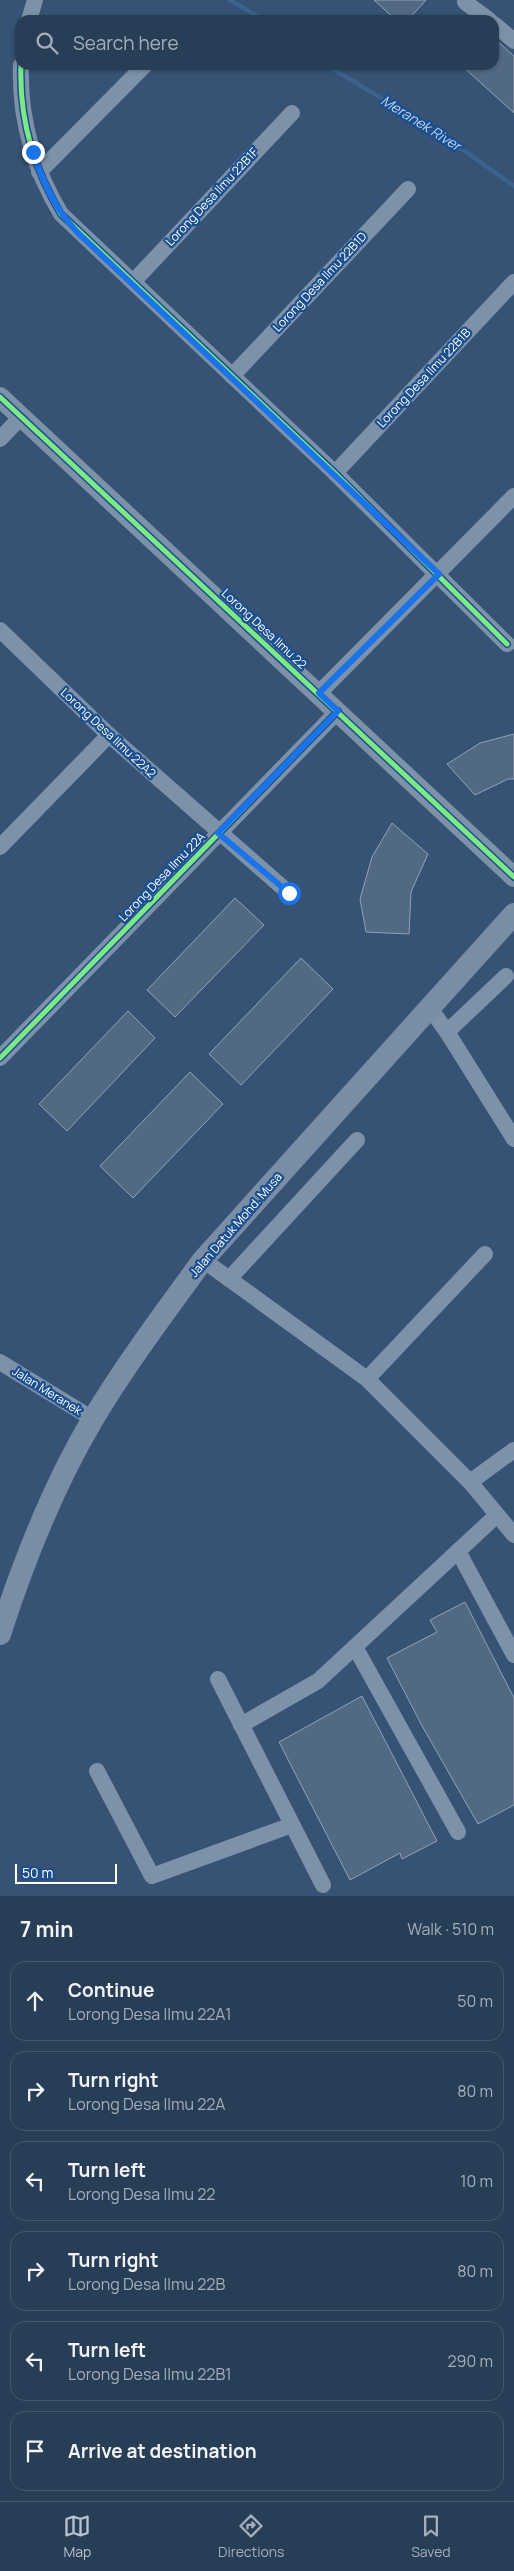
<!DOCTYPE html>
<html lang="en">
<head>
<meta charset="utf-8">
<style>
	:root { --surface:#283e57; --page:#30455d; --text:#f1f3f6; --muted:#a5aeba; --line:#44576d; --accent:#b9c2ce }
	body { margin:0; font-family:Manrope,sans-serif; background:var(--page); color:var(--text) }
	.scale { position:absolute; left:15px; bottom:12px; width:102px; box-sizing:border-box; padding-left:5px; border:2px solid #fff; border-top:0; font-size:14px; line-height:18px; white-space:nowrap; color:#fff; -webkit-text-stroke:4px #1b4f8f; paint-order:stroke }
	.stop { position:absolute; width:15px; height:15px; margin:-11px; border:4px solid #1a73e8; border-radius:50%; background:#fff }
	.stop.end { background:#1a73e8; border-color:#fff; box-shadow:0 1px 5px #0008 }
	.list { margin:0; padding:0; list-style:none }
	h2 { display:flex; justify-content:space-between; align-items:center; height:65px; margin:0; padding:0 20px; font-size:21px }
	h2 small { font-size:16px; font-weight:400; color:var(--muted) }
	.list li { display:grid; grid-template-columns:32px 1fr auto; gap:15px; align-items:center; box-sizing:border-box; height:80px; margin:0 10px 10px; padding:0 10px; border:1px solid var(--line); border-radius:15px }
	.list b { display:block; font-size:19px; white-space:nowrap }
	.list p { margin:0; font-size:16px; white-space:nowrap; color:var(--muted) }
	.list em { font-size:16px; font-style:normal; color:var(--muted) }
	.icon { flex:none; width:28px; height:28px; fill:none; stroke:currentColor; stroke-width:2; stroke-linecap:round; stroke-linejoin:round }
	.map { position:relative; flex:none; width:514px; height:1896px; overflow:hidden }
	.search { position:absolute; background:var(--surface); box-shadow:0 1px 4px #0004; left:15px; right:15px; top:15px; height:55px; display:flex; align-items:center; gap:12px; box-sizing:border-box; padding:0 18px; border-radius:15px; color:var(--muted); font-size:19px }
	.sheet { height:605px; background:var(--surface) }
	nav { display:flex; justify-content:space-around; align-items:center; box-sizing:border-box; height:70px; border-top:1px solid var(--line); background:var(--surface); font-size:14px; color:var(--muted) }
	nav a { display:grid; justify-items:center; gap:2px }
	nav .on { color:var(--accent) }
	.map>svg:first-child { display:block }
</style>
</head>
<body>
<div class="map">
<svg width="514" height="1896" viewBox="0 0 514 1896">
	<rect width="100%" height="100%" fill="#365274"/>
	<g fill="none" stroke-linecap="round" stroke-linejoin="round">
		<g stroke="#3b618d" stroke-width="4.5">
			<path d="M230,0L264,20"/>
			<path d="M326,65L438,132L514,186"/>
		</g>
	</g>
	<g fill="#526984" stroke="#92a2b6">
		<path d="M374,0H426L408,20H396Z"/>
		<path d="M494,38L514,56V113L461,65H494Z"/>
		<path d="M514,734V779H508L475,795L447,764L480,743Z"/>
		<path d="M392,823L428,854L411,892L409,934L366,932L360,899L372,857Z"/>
		<path d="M235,898L264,925L175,1017L147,990Z"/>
		<path d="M301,958L333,989L241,1085L209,1054Z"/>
		<path d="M128,1011L155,1038L67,1131L39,1104Z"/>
		<path d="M190,1072L223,1104L133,1198L100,1166Z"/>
		<path d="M465,1602L514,1698V1805L478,1824L421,1724L387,1658L437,1632L430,1620Z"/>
		<path d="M362,1696L437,1841L402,1859L400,1853L350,1880L279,1742Z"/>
	</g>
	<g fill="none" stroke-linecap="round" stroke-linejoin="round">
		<g stroke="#7d92a8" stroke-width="16">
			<path d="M465,2L489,20"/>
			<path d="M29,20L35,0"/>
			<path d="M494,24L514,41"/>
			<path d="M21,65C19,118 34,169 61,214L335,473L507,644"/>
			<path d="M39,172L145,65"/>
			<path d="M133,282L292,113"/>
			<path d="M232,376L408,189"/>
			<path d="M0,439L21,417"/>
			<path d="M335,473L514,282"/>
			<path d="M0,630L109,735L289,893"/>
			<path d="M319,693L514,496"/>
			<path d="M0,847L109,735"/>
			<path d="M430,1008L449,1035L514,1139"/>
			<path d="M447,1032L506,976"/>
			<path d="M0,1058L338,711"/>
			<path d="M203,1260L367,1379L470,1482L514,1535"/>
			<path d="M229,1279L357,1140"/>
			<path d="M0,1362L93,1419"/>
			<path d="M367,1379L485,1254"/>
			<path d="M470,1482L514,1450"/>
			<path d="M458,1551L514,1655"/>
			<path d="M355,1647L458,1832"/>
			<path d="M218,1679L323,1885"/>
			<path d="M241,1725L318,1681L497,1515"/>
			<path d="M97,1771L152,1876L292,1825"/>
		</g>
		<path stroke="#7d92a8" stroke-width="20" d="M0,397L514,877"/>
		<path stroke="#798da4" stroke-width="22" d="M0,1634C24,1560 53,1486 93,1419C126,1364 165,1312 203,1260L514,914"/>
		<defs>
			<g id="cycleway">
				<path d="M21,65C19,118 34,169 61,214L335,473L507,644"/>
				<path d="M0,397L514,877"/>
				<path d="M0,1058L338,711"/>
			</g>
		</defs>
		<use href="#cycleway" stroke="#1b4f8f" stroke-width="8"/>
		<use href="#cycleway" stroke="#7ce984" stroke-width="5"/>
	</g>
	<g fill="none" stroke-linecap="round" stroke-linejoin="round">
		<path stroke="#1a73e8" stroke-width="6" d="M33,152C43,183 55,208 77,232L439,574L319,693L338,711L218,833L289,893"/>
	</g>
	<g text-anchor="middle" stroke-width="4.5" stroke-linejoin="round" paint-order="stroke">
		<g font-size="12" fill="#fff" stroke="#1b4f8f">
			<text transform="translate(212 197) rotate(-47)" y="4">Lorong Desa Ilmu 22B1F</text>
			<text transform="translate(320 282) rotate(-47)" y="4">Lorong Desa Ilmu 22B1D</text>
			<text transform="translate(424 378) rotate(-47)" y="4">Lorong Desa Ilmu 22B1B</text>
			<text transform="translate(264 629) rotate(43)" y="4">Lorong Desa Ilmu 22</text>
			<text transform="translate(108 733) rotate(43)" y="4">Lorong Desa Ilmu 22A2</text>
			<text transform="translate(162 877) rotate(-46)" y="4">Lorong Desa Ilmu 22A</text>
			<text transform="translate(236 1225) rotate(-49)" y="4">Jalan Datuk Mohd. Musa</text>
			<text transform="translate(47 1391) rotate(32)" y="4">Jalan Meranek</text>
		</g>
		<g font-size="14" font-style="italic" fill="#b5d3f5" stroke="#1b4f8f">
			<text transform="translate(421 123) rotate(32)" y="5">Meranek River</text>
		</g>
	</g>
</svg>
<div class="scale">50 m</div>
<div class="stop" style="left:289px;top:893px"></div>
<div class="stop end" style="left:33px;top:152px"></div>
<div class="search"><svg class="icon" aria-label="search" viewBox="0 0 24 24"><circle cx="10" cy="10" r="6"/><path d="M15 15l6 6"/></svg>Search here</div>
</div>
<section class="sheet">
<h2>7 min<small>Walk · 510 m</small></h2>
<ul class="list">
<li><svg class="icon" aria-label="ahead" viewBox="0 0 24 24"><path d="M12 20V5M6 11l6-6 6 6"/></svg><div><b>Continue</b><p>Lorong Desa Ilmu 22A1</p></div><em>50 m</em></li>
<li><svg class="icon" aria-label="right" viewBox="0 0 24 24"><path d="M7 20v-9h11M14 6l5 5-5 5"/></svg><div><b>Turn right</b><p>Lorong Desa Ilmu 22A</p></div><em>80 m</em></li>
<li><svg class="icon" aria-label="left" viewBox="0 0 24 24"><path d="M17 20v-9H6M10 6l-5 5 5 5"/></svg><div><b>Turn left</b><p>Lorong Desa Ilmu 22</p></div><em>10 m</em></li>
<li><svg class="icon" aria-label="right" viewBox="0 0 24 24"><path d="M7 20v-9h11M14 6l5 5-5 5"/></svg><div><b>Turn right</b><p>Lorong Desa Ilmu 22B</p></div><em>80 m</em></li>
<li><svg class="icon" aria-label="left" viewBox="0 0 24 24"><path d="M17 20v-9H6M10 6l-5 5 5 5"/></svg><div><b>Turn left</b><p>Lorong Desa Ilmu 22B1</p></div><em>290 m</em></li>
<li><svg class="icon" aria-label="arrive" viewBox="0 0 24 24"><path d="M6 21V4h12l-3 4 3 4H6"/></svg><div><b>Arrive at destination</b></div></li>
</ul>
</section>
<nav>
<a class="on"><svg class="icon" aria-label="map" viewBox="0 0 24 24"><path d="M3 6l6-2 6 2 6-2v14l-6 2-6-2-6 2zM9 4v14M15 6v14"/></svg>Map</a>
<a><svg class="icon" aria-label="directions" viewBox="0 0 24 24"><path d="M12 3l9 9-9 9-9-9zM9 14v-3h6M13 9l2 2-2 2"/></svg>Directions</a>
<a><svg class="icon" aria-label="saved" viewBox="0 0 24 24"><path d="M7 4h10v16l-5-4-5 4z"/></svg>Saved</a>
</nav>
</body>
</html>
